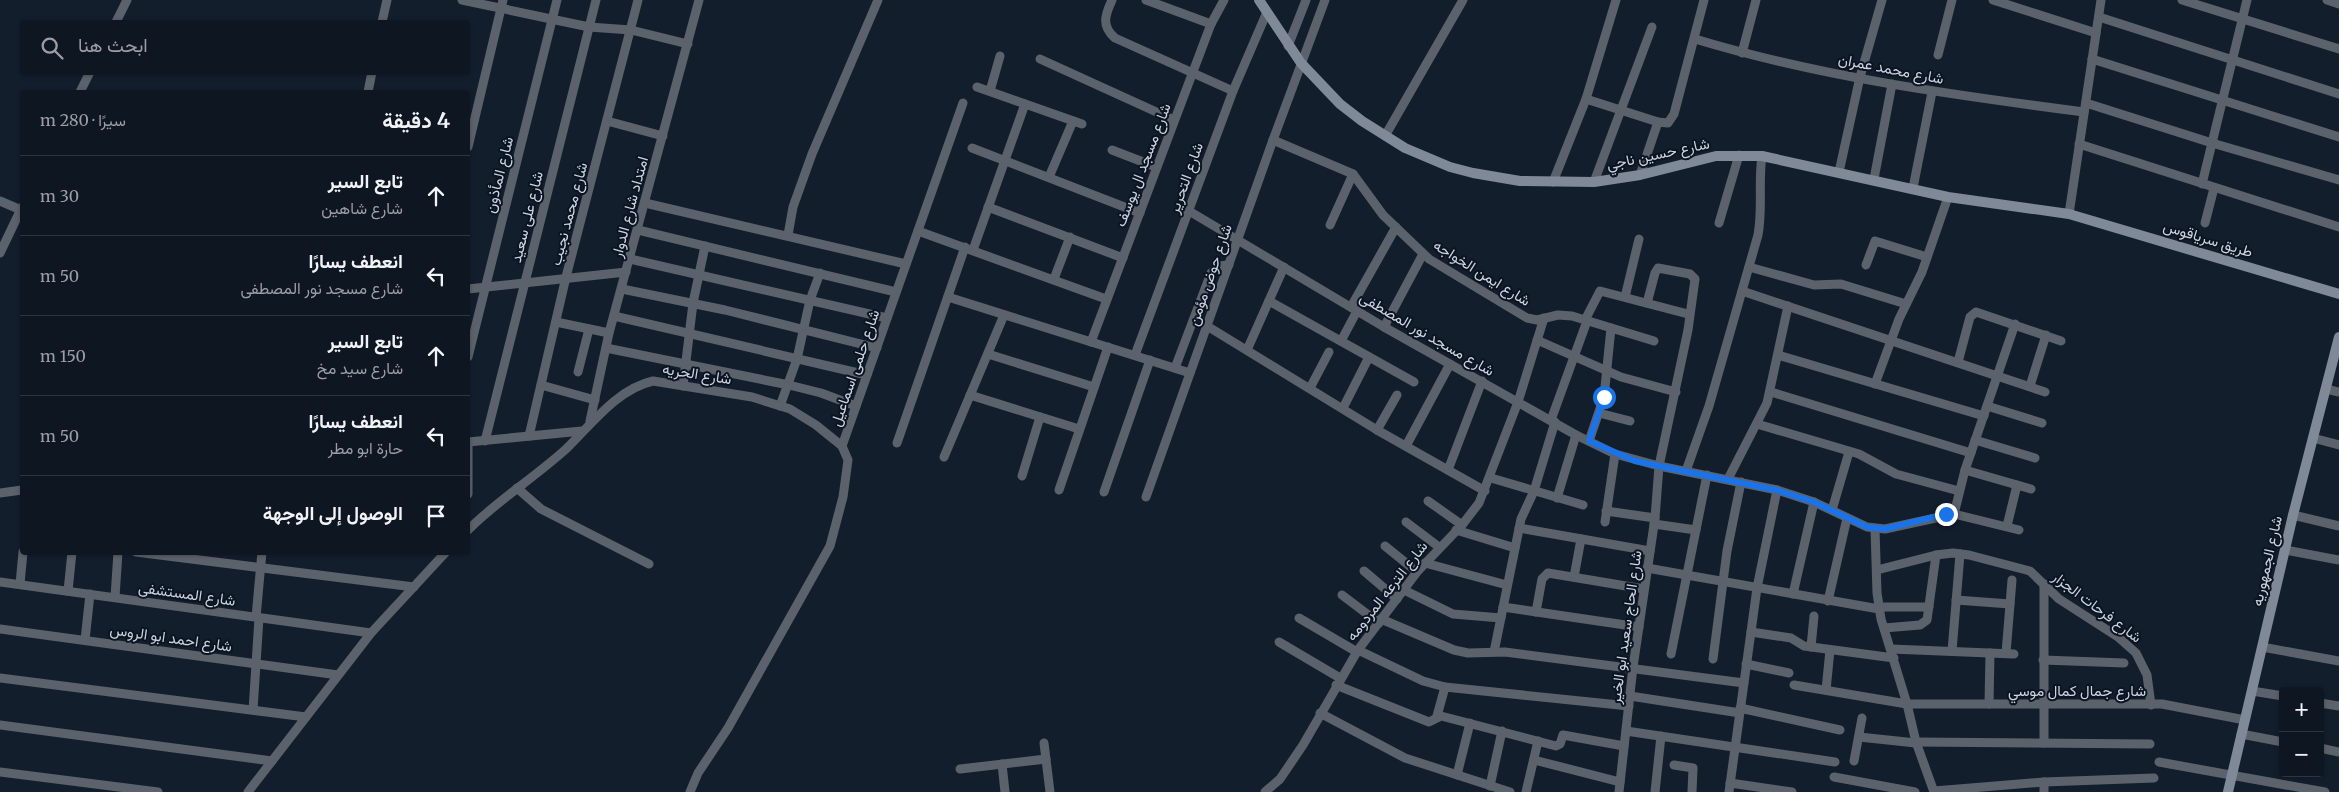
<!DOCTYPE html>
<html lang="ar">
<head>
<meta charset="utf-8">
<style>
	:root { --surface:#0e1622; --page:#171f2a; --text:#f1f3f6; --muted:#9b9fa5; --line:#2e3540 }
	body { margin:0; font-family:Merriweather,Vazirmatn,serif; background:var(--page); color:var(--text); direction:rtl }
	.controls { position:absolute; right:15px; bottom:15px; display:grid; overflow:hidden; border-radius:5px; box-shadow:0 1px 4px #0004 }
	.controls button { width:45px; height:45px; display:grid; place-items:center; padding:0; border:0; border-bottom:1px solid var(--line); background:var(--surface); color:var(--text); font:25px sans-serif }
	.stop { position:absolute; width:15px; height:15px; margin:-11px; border:4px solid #1a73e8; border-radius:50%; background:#fff }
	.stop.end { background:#1a73e8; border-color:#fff; box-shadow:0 1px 5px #0008 }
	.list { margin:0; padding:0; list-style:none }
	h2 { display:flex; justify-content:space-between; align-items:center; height:65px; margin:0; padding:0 20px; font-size:21px }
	h2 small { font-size:16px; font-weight:400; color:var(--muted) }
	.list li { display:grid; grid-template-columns:32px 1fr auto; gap:15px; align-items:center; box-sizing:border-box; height:80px; padding:0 20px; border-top:1px solid var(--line) }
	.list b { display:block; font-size:19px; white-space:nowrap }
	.list p { margin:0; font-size:16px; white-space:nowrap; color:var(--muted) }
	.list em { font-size:16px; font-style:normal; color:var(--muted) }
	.icon { flex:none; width:28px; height:28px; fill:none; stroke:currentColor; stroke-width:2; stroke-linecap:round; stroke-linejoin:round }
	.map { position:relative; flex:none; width:2339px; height:792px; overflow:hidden; direction:ltr }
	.search { position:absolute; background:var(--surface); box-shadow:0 1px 4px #0004; left:20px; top:20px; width:450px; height:55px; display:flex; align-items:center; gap:12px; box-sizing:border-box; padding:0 18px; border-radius:5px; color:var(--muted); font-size:19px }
	.panel { position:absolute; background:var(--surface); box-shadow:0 1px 4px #0004; left:20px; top:90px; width:450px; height:465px; border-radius:5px; direction:rtl }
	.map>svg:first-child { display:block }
</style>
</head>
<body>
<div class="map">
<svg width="2339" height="792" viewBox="0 0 2339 792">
	<rect width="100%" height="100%" fill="#131e2d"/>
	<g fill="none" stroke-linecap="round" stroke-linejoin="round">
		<g stroke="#5c626b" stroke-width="9">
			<path d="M462,0L589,27L631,30L688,44"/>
			<path d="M1112,0C1105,15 1101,26 1115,38L1233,91"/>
			<path d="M1146,0L1211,24"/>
			<path d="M1993,0L2096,33"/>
			<path d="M2182,0L2339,49"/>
			<path d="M2327,0L2339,4"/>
			<path d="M2099,17L2339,94"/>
			<path d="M116,22L127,0"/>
			<path d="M382,22L387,0"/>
			<path d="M1695,39C1821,77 1953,95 2084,112"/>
			<path d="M1288,46L1306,0"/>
			<path d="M1742,53L1756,0"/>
			<path d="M1938,55L1952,0"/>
			<path d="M1040,59L1174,120"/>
			<path d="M2092,59L2339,137"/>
			<path d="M977,87L1082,124"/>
			<path d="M990,91L1000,56"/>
			<path d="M80,92L90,72"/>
			<path d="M368,92L372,72"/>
			<path d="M1586,99L1658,122L1668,123L1674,114L1704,0"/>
			<path d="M2086,103L2212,143L2339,180"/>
			<path d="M607,121L663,136"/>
			<path d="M1385,136L1463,0"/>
			<path d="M1273,140L1353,174L1383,215L1429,259L1527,318L1537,320L1558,315L1572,316L1654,341"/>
			<path d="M2079,144L2339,227"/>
			<path d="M468,147L503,0"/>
			<path d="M972,148L1140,213"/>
			<path d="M1112,150L1156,167"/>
			<path d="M1839,172L1860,77L1882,0"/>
			<path d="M1640,175L1658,122"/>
			<path d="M1049,177L1073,121"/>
			<path d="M1874,179L1892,84"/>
			<path d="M1553,182L1586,99L1616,0"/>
			<path d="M1594,182L1652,27"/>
			<path d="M2202,184L2247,0"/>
			<path d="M1913,188L1932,92"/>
			<path d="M0,201L21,210"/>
			<path d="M645,203L906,264"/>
			<path d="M988,207L1123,258"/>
			<path d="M1189,211L1384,327L1576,435L1615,454L1659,466L1777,490L1814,502L1867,527L1885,529L1954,514L2019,530"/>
			<path d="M2069,214L2101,0"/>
			<path d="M1719,223L1739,155"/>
			<path d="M2205,223L2214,188"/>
			<path d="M1330,225L1353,174"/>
			<path d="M638,230L896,292"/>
			<path d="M918,231L1106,299"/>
			<path d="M788,235L793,207L812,154L878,0"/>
			<path d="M973,250L1025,104"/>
			<path d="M0,253L22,207"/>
			<path d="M630,259L887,318"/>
			<path d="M1866,265L1875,241L1927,257"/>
			<path d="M1749,267L1814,285L1841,284L1906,304"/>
			<path d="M1054,279L1070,237"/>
			<path d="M468,289L626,272"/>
			<path d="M622,289L725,310L877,348"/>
			<path d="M1742,291L2045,392"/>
			<path d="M948,297L1190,373"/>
			<path d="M1625,297L1639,239"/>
			<path d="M1269,301L1414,382"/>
			<path d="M1351,307L1396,227"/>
			<path d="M614,316L867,375"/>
			<path d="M1585,320L1600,291L1688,314"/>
			<path d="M556,322L609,333"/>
			<path d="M1207,326L1377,430L1485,491"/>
			<path d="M1384,327L1423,254"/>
			<path d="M1537,340L1621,377L1676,392"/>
			<path d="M1341,341L1357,311"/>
			<path d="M1091,342L1211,24L1224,0"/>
			<path d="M606,348L789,385L821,393L856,406"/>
			<path d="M1247,350L1284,267"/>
			<path d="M988,354L1094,387"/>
			<path d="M1135,355L1233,91L1267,12"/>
			<path d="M1778,355L1984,416"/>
			<path d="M468,357L557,0"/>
			<path d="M1958,362L1970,317L1976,312L2061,341"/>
			<path d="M1175,368L1211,273L1219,266L1229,265"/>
			<path d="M578,372L589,329"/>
			<path d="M1875,384L1899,319L1922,272L1948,197"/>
			<path d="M541,385L595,400"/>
			<path d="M683,386L693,303L705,246"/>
			<path d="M2030,386L2046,335"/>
			<path d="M1310,388L1329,352"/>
			<path d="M2326,389L2339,392"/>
			<path d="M1771,392L1971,453"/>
			<path d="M970,395L1079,429"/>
			<path d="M780,406L797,359L810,300L820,273"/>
			<path d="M1987,406L2042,423"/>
			<path d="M1343,408L1369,357"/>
			<path d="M1599,413L1630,421"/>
			<path d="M1551,420L1587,321"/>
			<path d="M590,421L609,333L699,0"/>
			<path d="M1757,424L1859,454L1896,474L1959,491"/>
			<path d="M1377,430L1397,395"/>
			<path d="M529,436L566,277L638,0"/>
			<path d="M2313,438L2339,445"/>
			<path d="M1975,440L2035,458"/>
			<path d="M485,441L596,0"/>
			<path d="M1589,441L1604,397L1611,328"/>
			<path d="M468,442L582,431"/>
			<path d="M897,443L965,247"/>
			<path d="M842,446L963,103"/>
			<path d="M1406,446L1450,364"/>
			<path d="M944,457L1004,315"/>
			<path d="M1448,470L1482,381"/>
			<path d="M1965,470L2031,489"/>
			<path d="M1686,471L1709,406L1758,235C1763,208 1758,182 1762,156"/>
			<path d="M1022,476L1040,417"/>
			<path d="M1491,478L1583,505"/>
			<path d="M1728,479L1767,403L1788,306"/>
			<path d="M517,488L541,509L649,564"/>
			<path d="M1059,490L1108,347"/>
			<path d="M1104,492L1150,360"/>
			<path d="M0,493L22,490"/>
			<path d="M468,494V442"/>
			<path d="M1146,497L1273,140L1325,0"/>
			<path d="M1557,498L1576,435"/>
			<path d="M1428,501L1462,525"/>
			<path d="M1832,510L1849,452"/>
			<path d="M1606,511L1655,518"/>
			<path d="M1954,514L1965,470L2015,324"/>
			<path d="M2293,515L2339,526"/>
			<path d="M1406,522L1439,547"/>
			<path d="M1605,522L1615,454"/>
			<path d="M1654,524L1696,530"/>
			<path d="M2007,526L2017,485"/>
			<path d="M1519,528L1650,551"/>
			<path d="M1875,529L1877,593L1881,619L1907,704L1916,742L1934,792"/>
			<path d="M468,530C498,500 534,478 566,449C591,425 617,389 653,381L752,397L790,409L816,425L842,446L848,460L843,497L830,546L728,728L698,773L690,792"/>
			<path d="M1456,530L1515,548"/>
			<path d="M1385,546L1417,572"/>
			<path d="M2285,550L2339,560"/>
			<path d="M136,552L414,587"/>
			<path d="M1425,563L1507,585"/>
			<path d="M1647,568L1879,609"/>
			<path d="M1877,570L1936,555L1953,553L1969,555L2030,571L2059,599L2118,637L2136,653L2147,675L2151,705"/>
			<path d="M1364,571L1397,599"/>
			<path d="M1574,577L1581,539"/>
			<path d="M0,582L371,633"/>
			<path d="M20,584L23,552"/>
			<path d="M2044,584V743"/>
			<path d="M1404,590L1453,614L1501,618"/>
			<path d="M68,591L72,552"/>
			<path d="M1793,594L1814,502"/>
			<path d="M1342,595L1379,623"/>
			<path d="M115,597L118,552"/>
			<path d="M1956,600L2010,604"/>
			<path d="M1828,601L1847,518"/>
			<path d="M1503,607L1639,627"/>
			<path d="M1879,607H1929"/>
			<path d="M1536,612L1542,579L1548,573L1644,589"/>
			<path d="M256,617L262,552"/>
			<path d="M1299,618L1357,652"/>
			<path d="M1381,619L1454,650L1468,653L1505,652L1744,683"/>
			<path d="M1884,628L1920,625L1927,620L1936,555"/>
			<path d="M0,629L338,675"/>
			<path d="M1751,632L1791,638L1804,646L1894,658"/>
			<path d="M85,640L90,594"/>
			<path d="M1279,642L1340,678"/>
			<path d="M1811,647L1814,616"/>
			<path d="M2262,647L2339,661"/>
			<path d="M1891,649L2014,654"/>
			<path d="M1358,650L1423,681L1445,687L1629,706"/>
			<path d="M1952,651L1960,554"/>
			<path d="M1494,652L1521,519L1534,491L1555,422"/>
			<path d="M2006,653L2012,580"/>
			<path d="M1671,654L1707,475"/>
			<path d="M1713,659L1727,551L1741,482"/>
			<path d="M2043,660L2124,663"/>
			<path d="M1746,664L1789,673"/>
			<path d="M0,678L306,717"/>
			<path d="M1336,685L1429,722L1441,716L1556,746L1560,744L1563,735L1624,746"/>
			<path d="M1794,685L1907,704H2162L2245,720"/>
			<path d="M1826,690L1830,650"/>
			<path d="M2252,691L2283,696"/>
			<path d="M1630,696L1740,713"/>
			<path d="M2320,703L2339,706"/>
			<path d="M1989,704L1990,653"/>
			<path d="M1740,708L1840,730"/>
			<path d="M253,710L259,618"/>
			<path d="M1320,713L1405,758L1510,792"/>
			<path d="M1437,716L1445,687"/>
			<path d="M0,725L272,761"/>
			<path d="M1626,731L1835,762"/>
			<path d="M2241,734L2283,742"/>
			<path d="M1859,737L1916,743"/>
			<path d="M1916,742L2150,744"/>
			<path d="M1044,743L1050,792"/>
			<path d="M2320,748L2339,752"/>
			<path d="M1534,760L1620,782"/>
			<path d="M1854,761L1862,718"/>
			<path d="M2159,762L2325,792"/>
			<path d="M1002,764L1005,792"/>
			<path d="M1674,765L1693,768L1692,792"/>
			<path d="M960,769L1046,759"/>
			<path d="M0,772L158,792"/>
			<path d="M1457,775L1470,723"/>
			<path d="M1834,777L1915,792"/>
			<path d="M2044,782V792"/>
			<path d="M1730,783L1792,792"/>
			<path d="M1490,786L1502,731"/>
			<path d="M1934,791L2044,782L2154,778"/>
			<path d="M248,792L371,633L446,552"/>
			<path d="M1265,792L1280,779L1303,745L1358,650L1417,572L1462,525L1479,503L1518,402L1544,318"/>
			<path d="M1526,792L1538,741"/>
			<path d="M1619,792L1633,667L1655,518L1659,466L1688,330L1695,279L1690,274L1658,268L1655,273L1647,303"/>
			<path d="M1655,792L1661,736"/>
			<path d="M1729,792L1757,588L1777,490"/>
		</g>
		<g stroke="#808997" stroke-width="10">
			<path d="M1259,0L1301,63L1340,104L1362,121L1405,148L1450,167L1473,173L1520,181L1594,182L1640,175L1716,156H1762L1948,197L2069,214L2339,294"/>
			<path d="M2228,792L2293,515L2339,337"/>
		</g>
	</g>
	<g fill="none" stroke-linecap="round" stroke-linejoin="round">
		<path stroke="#1a73e8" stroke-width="6" d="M1604,397L1589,441L1635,461L1776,490L1814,502L1867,527L1885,529L1946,514"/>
	</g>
	<g text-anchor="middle" stroke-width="4" stroke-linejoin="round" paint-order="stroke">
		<g font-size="15" fill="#cdd4df" stroke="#0a1423">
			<text transform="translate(1891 69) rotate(11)" y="5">شارع محمد عمران</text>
			<text transform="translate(1658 154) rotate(-12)" y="5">شارع حسين ناجي</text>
			<text transform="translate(1143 165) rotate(-69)" y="5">شارع مسجد ال يوسف</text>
			<text transform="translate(499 175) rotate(-76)" y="5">شارع المأذون</text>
			<text transform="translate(1186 178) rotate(-70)" y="5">شارع التحرير</text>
			<text transform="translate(630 207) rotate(-75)" y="5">امتداد شارع الدوار</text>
			<text transform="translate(569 214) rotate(-75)" y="5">شارع محمد نجيب</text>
			<text transform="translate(527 217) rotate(-76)" y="5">شارع على سعيد</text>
			<text transform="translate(2208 239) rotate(17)" y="5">طريق سرياقوس</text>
			<text transform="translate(1482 273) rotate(32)" y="5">شارع ايمن الخواجه</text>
			<text transform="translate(1210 275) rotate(-71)" y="5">شارع حوض مؤمن</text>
			<text transform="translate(1427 334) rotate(30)" y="5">شارع مسجد نور المصطفى</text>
			<text transform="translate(855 368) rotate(-71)" y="5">شارع حلمى اسماعيل</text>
			<text transform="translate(697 374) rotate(9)" y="5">شارع الحريه</text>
			<text transform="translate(2267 561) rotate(-77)" y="5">شارع الجمهوريه</text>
			<text transform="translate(1387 591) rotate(-52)" y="5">شارع الترعه المردومه</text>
			<text transform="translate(187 594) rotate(8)" y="5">شارع المستشفى</text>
			<text transform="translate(2097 607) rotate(37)" y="5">شارع فرحات الجزار</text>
			<text transform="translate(1626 627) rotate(-82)" y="5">شارع الحاج سعيد ابو الخير</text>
			<text transform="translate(171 638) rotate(8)" y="5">شارع احمد ابو الروس</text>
			<text x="2077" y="696">شارع جمال كمال موسي</text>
		</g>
	</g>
</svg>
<div class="controls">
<button>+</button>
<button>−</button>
</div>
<div class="stop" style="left:1604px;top:397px"></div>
<div class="stop end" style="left:1946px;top:514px"></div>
<div class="search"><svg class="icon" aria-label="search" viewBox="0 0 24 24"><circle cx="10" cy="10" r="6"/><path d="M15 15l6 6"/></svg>ابحث هنا</div>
<section class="panel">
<h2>4 دقيقة<small>سيرًا · 280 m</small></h2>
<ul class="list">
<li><svg class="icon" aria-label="ahead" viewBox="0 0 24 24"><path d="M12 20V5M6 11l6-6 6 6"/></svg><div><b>تابع السير</b><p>شارع شاهين</p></div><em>30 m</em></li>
<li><svg class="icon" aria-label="left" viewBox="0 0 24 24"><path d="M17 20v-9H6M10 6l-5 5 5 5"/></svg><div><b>انعطف يسارًا</b><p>شارع مسجد نور المصطفى</p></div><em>50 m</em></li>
<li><svg class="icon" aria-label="ahead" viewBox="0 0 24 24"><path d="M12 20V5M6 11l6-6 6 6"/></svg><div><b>تابع السير</b><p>شارع سيد مخ</p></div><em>150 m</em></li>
<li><svg class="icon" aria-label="left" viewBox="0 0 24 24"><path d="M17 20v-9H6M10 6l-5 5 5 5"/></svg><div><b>انعطف يسارًا</b><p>حارة ابو مطر</p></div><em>50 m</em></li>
<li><svg class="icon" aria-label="arrive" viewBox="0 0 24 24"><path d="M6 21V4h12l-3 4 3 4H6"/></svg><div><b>الوصول إلى الوجهة</b></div></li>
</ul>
</section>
</div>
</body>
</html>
